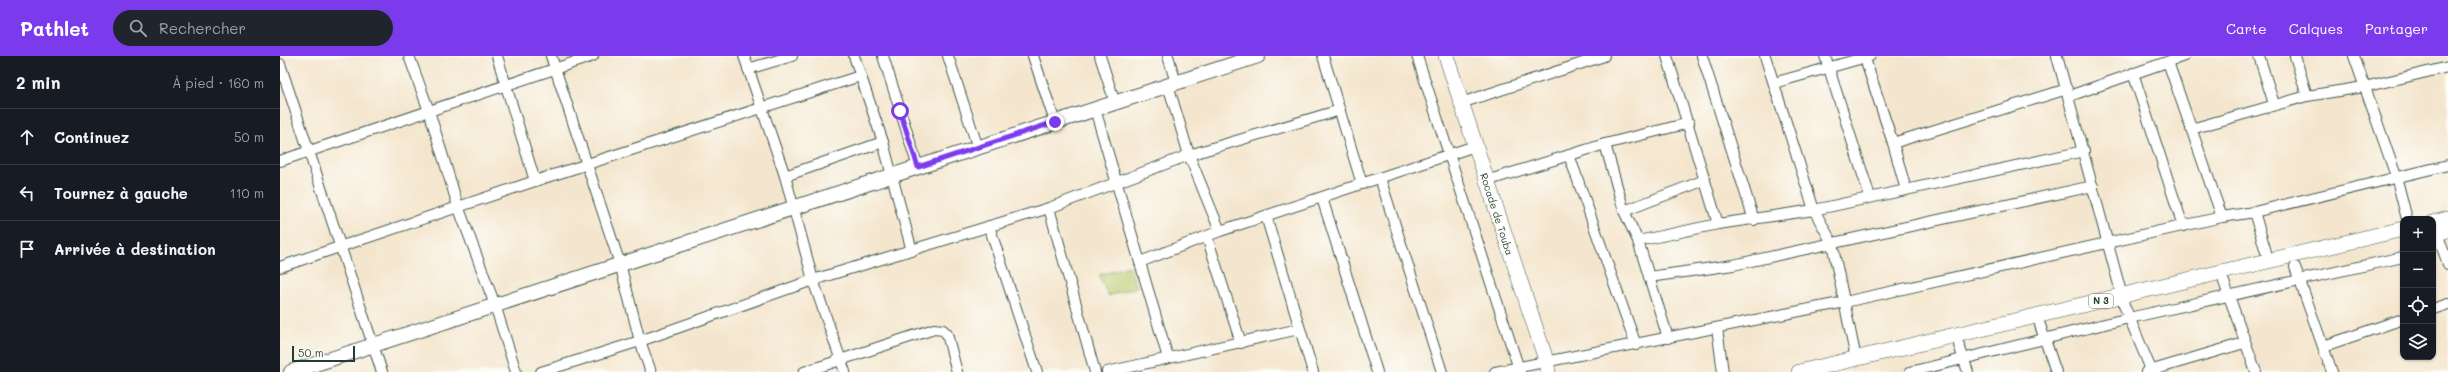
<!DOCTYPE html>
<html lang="fr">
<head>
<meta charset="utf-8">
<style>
	:root { --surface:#171b24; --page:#20242c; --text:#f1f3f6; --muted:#9ea1a6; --line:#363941; --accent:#7c3aed }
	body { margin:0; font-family:Mali,sans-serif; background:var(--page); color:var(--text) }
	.controls { position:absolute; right:12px; bottom:12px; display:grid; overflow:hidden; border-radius:8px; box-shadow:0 1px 3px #0004 }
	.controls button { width:36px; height:36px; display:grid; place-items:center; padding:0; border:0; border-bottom:1px solid var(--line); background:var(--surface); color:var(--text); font:20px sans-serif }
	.scale { position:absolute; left:12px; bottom:10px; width:63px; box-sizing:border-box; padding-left:4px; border:2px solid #1f3d34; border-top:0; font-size:11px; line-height:14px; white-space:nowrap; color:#1f3d34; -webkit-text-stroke:3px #fdfcf7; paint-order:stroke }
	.stop { position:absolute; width:12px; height:12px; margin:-9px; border:3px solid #7c3aed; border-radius:50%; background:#fff }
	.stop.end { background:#7c3aed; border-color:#fff; box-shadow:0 1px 4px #0008 }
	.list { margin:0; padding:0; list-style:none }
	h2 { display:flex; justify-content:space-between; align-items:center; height:52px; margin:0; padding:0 16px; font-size:17px }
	h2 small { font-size:13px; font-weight:400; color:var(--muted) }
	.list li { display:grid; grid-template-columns:26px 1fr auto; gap:12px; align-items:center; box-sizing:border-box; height:56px; padding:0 16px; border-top:1px solid var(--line) }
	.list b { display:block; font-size:15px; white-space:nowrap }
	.list em { font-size:13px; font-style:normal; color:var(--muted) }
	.icon { flex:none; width:22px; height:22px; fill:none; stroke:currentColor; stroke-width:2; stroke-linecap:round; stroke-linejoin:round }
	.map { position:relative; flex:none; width:2168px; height:316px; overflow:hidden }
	header { display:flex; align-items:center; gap:24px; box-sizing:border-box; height:56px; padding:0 20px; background:var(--accent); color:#fff }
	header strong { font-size:19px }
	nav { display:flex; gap:22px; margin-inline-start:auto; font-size:14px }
	.search { width:280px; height:36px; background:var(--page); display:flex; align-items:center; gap:10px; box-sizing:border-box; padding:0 14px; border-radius:22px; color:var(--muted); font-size:15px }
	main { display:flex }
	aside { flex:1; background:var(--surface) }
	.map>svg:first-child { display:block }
</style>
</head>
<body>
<header>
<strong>Pathlet</strong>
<div class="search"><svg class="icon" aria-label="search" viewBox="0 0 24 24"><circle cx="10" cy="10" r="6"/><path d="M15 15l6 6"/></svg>Rechercher</div>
<nav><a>Carte</a><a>Calques</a><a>Partager</a></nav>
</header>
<main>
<aside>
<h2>2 min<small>À pied · 160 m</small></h2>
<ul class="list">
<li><svg class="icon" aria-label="ahead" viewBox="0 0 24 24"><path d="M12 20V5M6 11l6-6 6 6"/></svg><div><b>Continuez</b></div><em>50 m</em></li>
<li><svg class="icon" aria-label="left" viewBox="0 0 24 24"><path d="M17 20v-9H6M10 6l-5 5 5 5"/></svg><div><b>Tournez à gauche</b></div><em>110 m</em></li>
<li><svg class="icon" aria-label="arrive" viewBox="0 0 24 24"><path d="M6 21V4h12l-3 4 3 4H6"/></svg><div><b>Arrivée à destination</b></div></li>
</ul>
</aside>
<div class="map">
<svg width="2168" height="316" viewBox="0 0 2168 316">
	<rect width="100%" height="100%" fill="#fdfcf7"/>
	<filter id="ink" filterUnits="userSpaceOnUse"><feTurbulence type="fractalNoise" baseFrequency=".025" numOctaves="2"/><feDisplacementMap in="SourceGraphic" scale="8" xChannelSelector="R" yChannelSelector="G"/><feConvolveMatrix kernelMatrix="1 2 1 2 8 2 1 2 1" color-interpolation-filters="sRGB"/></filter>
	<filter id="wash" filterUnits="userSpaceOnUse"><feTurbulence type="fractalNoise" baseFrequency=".012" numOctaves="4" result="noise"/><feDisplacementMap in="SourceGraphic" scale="16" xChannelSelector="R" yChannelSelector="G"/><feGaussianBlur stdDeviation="0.9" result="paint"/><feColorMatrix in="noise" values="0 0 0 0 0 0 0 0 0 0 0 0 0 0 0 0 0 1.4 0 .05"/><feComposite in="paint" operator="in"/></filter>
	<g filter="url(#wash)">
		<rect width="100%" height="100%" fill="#f4e6ce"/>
		<path fill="#b8c96c" stroke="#6c8350" d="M849,210L857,231L828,240L819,219Z"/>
	</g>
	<g filter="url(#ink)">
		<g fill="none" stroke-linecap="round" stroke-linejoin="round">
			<defs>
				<g id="street">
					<path d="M129,0L149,55L178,150L215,249L236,316"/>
					<path d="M217,0L255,125"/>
					<path d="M271,0L340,208L360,285L371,316"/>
					<path d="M464,0L505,120L533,224L565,316"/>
					<path d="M574,0L603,86L632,195"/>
					<path d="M603,0L638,111"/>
					<path d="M668,0L698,92"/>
					<path d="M753,0L775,66"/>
					<path d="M820,0L835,47"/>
					<path d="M888,0L896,27"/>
					<path d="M1043,0L1082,128"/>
					<path d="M1137,0L1240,316"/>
					<path d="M1387,0L1438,168"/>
					<path d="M1422,0L1474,164"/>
					<path d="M1485,0L1534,154L1552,187L1576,303"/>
					<path d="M1545,0L1590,141"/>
					<path d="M1584,0L1613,87L1626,134"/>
					<path d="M1777,0L1842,240"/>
					<path d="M1979,0L1994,48"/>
					<path d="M2015,0L2027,40"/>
					<path d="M2074,0L2116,120L2127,163"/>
					<path d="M1888,6L1942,161"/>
					<path d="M0,8L102,316"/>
					<path d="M468,13L512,0"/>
					<path d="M1853,17L1903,170"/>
					<path d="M1494,27L1590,0"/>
					<path d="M888,29L909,99L940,175"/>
					<path d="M1789,40L1904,0"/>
					<path d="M1181,47L1324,0"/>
					<path d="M815,53L888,302"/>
					<path d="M1911,73L2027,40L2084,31L2168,11"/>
					<path d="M1613,87L1787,33"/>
					<path d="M1325,88L1344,155L1358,185L1388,282"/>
					<path d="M1289,99L1356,289"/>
					<path d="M0,105L313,0"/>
					<path d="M505,120L603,86"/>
					<path d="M1100,122L1162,316"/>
					<path d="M1206,125L1325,88L1409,67"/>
					<path d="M1042,142L1097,316"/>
					<path d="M769,152L815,316"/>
					<path d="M1344,155L1425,124"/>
					<path d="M1974,156L1989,206"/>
					<path d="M986,160L1033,316"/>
					<path d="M709,170L757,316"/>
					<path d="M2157,177L2168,208"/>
					<path d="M927,181L961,287"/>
					<path d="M1358,185L1438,168L1534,154L1804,95"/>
					<path d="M860,206L940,175L1195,90"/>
					<path d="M0,211L255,125L580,20"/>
					<path d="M2015,211L2052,316"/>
					<path d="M1369,221L1453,209L1813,130"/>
					<path d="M1944,226L1976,316"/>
					<path d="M1844,249L1872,316"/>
					<path d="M2153,253L2168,248"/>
					<path d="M1760,269L1776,316"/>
					<path d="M1437,272L1443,316"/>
					<path d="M1679,289L1688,316"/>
					<path d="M2044,290L2123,263"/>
					<path d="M261,316L360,285L533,224L769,152L909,99L1060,54"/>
					<path d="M524,316L654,273L663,274L667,278L677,316"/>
					<path d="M827,316L1019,273"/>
					<path d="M1215,316L1565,246L1942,161L1974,156L2168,109"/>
					<path d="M1630,316L1849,262L2123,201"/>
					<path d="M1866,316L1964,287"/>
				</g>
				<path id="secondary" d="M11,316L978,0"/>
				<g id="primary">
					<path d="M1166,0L1266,304L1268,316"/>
					<path d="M2153,167L2168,163"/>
					<path d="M2153,178L2168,174"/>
					<path d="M1519,316L2123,173"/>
				</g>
			</defs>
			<use href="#street" stroke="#3f564b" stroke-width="12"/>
			<use href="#secondary" stroke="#3f564b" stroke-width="16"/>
			<use href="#primary" stroke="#3f564b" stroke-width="16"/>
			<use href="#street" stroke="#fff" stroke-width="10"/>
			<use href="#secondary" stroke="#fff" stroke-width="14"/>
			<use href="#primary" stroke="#fff" stroke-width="15"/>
		</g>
	</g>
	<g fill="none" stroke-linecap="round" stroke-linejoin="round" filter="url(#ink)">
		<path stroke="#7c3aed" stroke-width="5" d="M620,55L638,111L775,66"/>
	</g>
	<g text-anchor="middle" stroke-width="3.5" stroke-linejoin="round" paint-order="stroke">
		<rect fill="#fdfcf7" stroke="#62766e" stroke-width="1" x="1809" y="238" width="24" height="14" rx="3"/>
		<g font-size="9" font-weight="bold" fill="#1f3d34">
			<text x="1821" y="248">N 3</text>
		</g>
		<g font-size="10" fill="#1f3d34" stroke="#fdfcf7">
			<text transform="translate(1217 158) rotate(72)" y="4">Rocade de Touba</text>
		</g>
	</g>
</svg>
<div class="controls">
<button>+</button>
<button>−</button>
<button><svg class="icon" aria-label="locate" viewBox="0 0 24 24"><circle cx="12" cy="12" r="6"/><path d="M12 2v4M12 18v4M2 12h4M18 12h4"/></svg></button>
<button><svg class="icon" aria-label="layers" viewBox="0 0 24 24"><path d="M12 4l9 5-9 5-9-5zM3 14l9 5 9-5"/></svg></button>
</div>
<div class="scale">50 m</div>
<div class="stop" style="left:620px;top:55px"></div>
<div class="stop end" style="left:775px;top:66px"></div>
</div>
</main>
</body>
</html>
